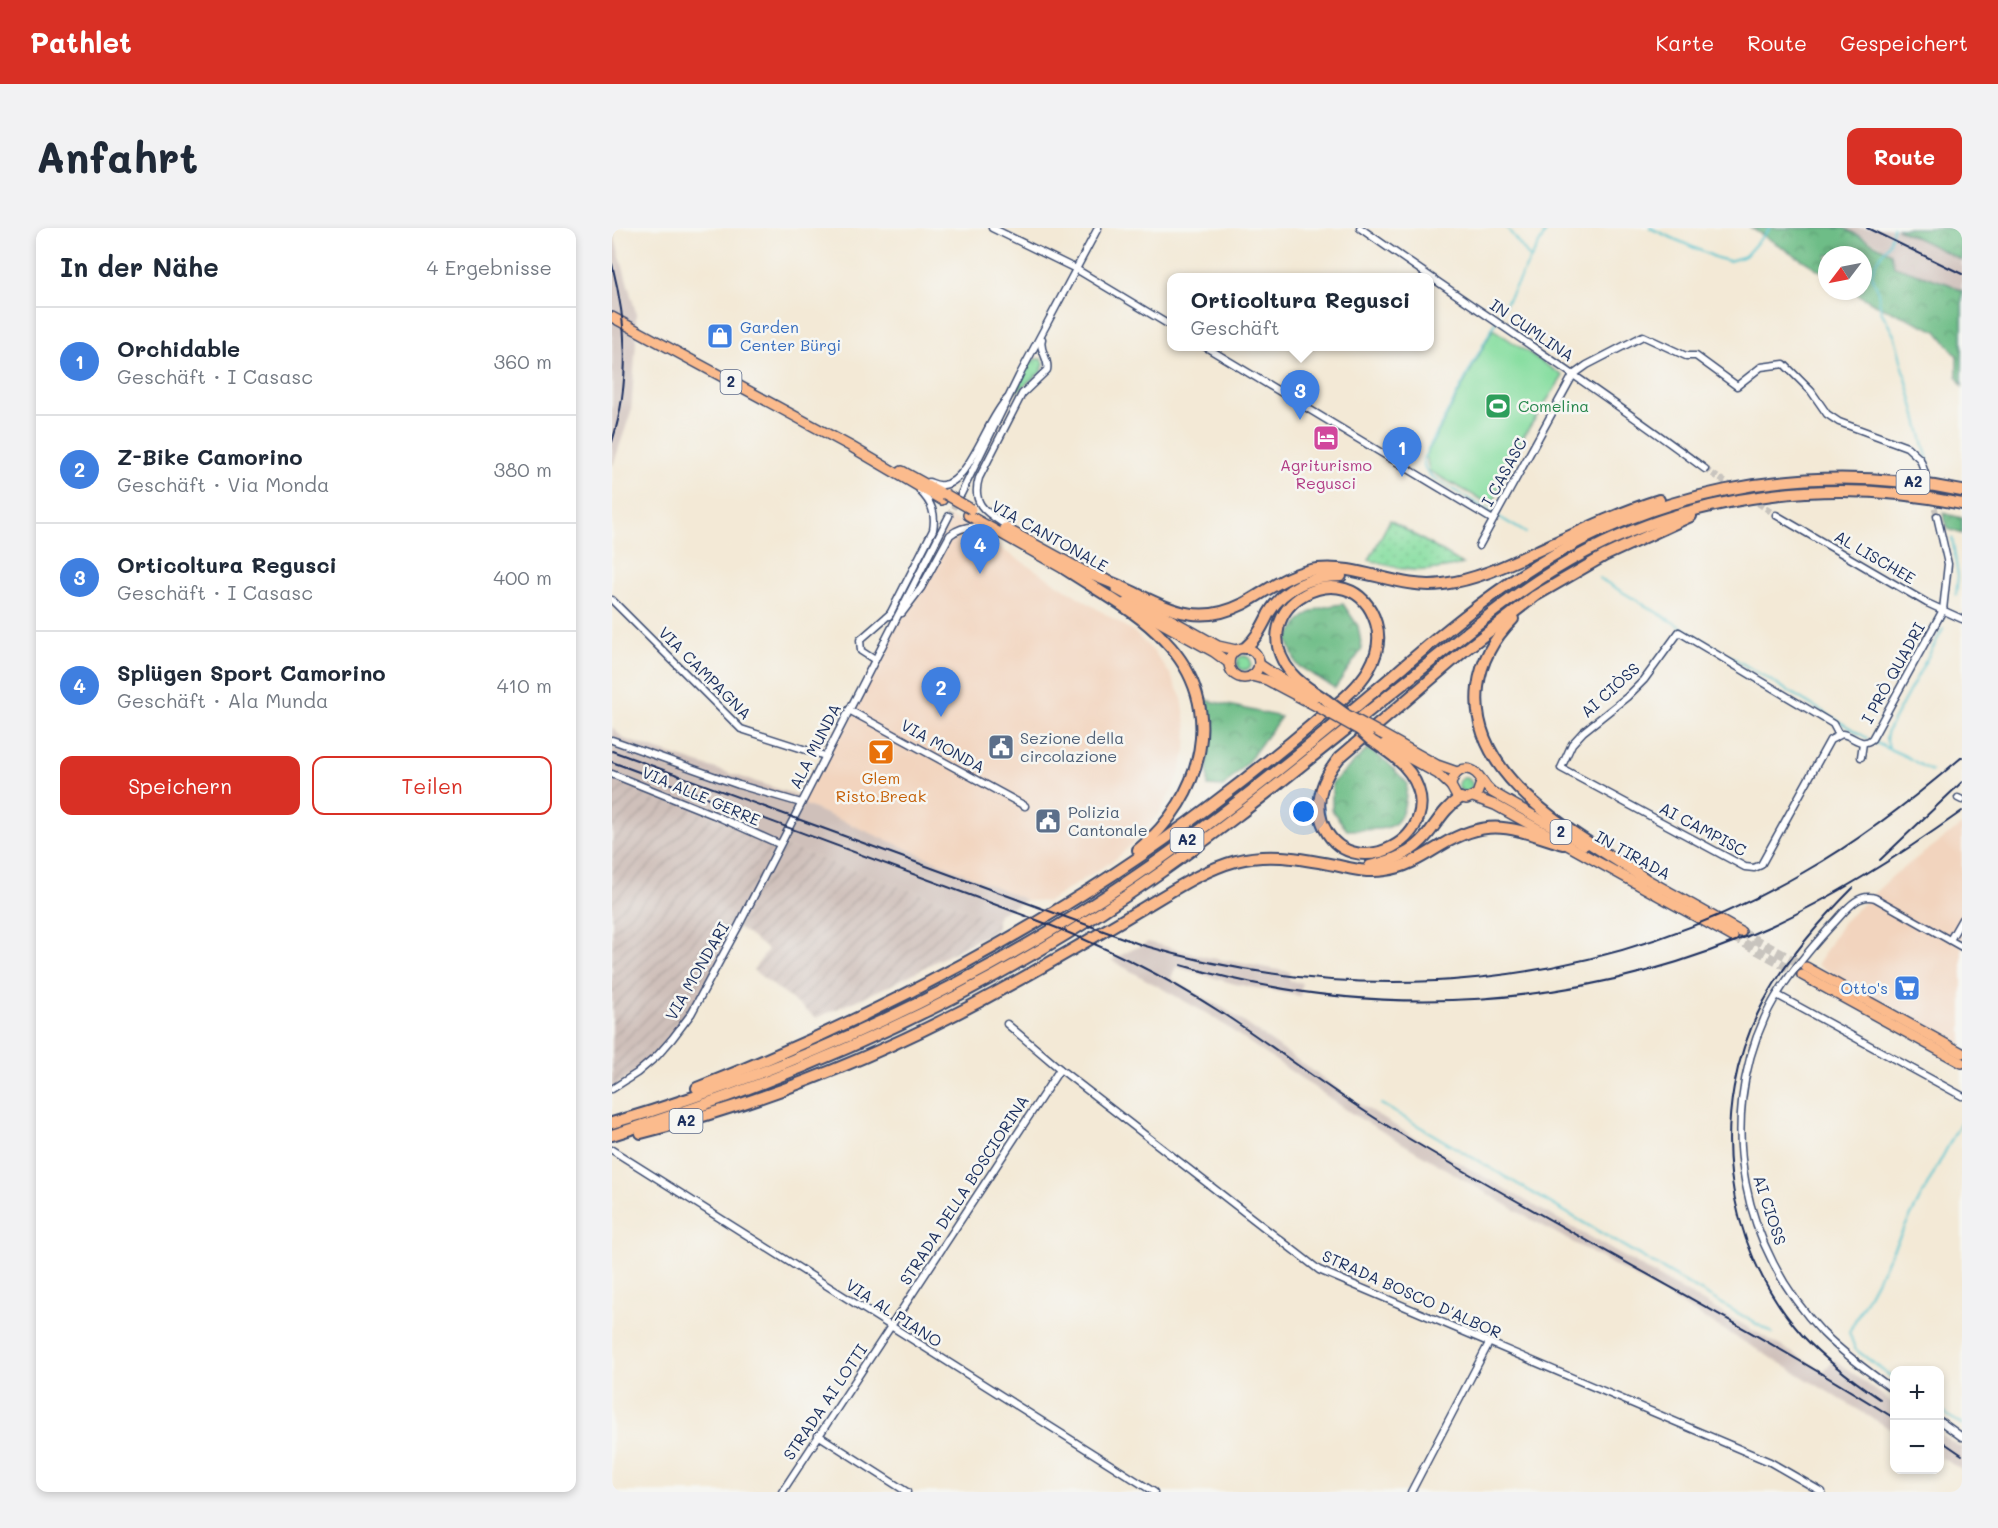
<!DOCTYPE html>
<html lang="de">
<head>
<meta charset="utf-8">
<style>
	:root { --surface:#fff; --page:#f2f2f3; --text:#1f2937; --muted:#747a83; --line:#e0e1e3; --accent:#d93025 }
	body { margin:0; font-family:Mali,sans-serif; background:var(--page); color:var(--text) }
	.controls { position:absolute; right:18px; bottom:18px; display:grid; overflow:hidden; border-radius:12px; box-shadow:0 3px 9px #0003 }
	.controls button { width:54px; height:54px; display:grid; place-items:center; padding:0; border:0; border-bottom:2px solid var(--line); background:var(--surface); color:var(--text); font:30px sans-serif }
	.compass { position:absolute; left:1206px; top:18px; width:54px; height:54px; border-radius:50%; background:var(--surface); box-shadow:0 3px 9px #0003; rotate:238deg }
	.you { position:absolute; left:692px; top:584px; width:21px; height:21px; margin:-15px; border:4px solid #fff; border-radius:50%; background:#1a73e8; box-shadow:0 0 0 9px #1a73e833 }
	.badge { display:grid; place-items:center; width:39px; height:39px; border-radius:50%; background:var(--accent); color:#fff; font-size:20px; font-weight:700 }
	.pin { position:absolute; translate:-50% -50px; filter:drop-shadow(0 2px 3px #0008) }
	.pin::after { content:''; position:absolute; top:32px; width:21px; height:18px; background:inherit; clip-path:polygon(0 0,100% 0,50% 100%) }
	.popup { position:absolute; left:555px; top:45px; width:267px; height:78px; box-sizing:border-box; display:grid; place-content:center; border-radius:12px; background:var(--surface); filter:drop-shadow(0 2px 4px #0005); font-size:20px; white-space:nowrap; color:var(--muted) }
	.popup b { font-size:22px; color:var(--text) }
	.popup::after { content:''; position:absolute; left:50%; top:100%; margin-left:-12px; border:12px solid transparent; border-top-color:var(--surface) }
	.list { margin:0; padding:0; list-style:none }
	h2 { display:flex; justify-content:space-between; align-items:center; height:78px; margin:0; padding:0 24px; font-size:26px }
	h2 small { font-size:20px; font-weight:400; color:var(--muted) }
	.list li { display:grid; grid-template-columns:39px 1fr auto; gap:18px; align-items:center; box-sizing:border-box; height:108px; padding:0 24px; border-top:2px solid var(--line) }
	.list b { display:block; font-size:22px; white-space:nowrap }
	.list p { margin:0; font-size:20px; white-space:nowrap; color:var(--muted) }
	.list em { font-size:20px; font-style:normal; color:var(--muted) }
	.actions { display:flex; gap:12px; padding:18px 24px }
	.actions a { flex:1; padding:14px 0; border:2px solid var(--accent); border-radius:12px; text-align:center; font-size:21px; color:var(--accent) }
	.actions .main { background:var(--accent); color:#fff }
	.map { position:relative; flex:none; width:1350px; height:1264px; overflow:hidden; border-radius:12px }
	header { display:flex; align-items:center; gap:36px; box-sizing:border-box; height:84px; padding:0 30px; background:var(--accent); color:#fff }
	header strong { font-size:28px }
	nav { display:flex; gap:33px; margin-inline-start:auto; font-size:21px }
	.intro { display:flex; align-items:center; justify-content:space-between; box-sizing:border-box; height:144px; padding:0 36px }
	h1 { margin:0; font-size:42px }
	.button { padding:15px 27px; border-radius:12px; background:var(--accent); color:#fff; font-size:21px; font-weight:700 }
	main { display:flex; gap:36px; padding:0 36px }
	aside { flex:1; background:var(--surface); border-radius:12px; box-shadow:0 3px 9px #0003 }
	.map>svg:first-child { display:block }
</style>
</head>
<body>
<header>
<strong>Pathlet</strong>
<nav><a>Karte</a><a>Route</a><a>Gespeichert</a></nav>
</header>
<div class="intro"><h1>Anfahrt</h1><a class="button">Route</a></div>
<main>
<aside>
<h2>In der Nähe<small>4 Ergebnisse</small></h2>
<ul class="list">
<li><span class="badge" style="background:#3f7fe0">1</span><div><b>Orchidable</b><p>Geschäft · I Casasc</p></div><em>360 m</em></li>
<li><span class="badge" style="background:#3f7fe0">2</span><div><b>Z-Bike Camorino</b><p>Geschäft · Via Monda</p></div><em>380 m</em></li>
<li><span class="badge" style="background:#3f7fe0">3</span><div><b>Orticoltura Regusci</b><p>Geschäft · I Casasc</p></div><em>400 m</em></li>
<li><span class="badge" style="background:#3f7fe0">4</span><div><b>Splügen Sport Camorino</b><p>Geschäft · Ala Munda</p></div><em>410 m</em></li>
</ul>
<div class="actions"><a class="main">Speichern</a><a>Teilen</a></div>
</aside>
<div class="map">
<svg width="1350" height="1264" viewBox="0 0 1350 1264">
	<defs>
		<pattern id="industrial-furrows" width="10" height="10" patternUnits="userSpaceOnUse" patternTransform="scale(1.5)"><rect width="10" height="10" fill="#cfc0ba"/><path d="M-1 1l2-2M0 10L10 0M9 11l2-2" fill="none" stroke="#b1a5a2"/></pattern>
		<pattern id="grass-dots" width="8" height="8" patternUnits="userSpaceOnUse" patternTransform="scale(1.5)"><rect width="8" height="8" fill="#88dea1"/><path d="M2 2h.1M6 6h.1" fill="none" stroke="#75bf8d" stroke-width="1.8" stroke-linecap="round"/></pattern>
		<pattern id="forest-crowns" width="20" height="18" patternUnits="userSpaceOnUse" patternTransform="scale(1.5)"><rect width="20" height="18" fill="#6ebd87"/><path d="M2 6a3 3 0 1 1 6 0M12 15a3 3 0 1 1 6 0" fill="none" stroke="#5a9a72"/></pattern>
	</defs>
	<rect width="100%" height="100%" fill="#f6f6f2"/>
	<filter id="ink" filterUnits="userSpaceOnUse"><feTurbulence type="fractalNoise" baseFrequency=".0167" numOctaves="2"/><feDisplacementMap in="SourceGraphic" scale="12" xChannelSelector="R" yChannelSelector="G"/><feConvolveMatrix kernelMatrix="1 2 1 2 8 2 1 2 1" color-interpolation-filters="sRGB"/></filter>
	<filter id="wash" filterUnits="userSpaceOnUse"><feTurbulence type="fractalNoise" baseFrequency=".008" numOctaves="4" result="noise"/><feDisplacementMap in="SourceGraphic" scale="24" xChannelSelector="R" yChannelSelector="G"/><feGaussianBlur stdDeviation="1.35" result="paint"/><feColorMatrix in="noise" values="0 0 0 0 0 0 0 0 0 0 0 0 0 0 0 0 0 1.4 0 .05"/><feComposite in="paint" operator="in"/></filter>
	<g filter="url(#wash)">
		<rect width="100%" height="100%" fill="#f3e9d6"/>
		<g fill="#f2d4be">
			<path d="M337,288L522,404L543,425L558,446L570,471L575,501L574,522L565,552L548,584L528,608L505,630L436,674L414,672L368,654L189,575Z"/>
			<path d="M1350,597V816L1264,771L1205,737L1231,694L1283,646Z"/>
		</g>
		<path fill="url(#industrial-furrows)" d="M0,546L167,616L385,692V701L281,756L204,790L141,742L156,722L126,699L79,786L54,819L0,861Z"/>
		<g fill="#cfc0ba">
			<path d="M0,0L24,85V114L19,184L0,240Z"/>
			<path d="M1232,0H1284L1334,23L1350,32V63L1337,56L1282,38L1268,17Z"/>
			<path d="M0,499L12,511L184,567L189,575L198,579L414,672L387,686L385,692L167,616L0,546Z"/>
			<path d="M536,714L594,729L678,744L677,753L690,755L688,768L623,756L564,739L559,750L616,783L749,877L797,906L1212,1143L1222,1131L1282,1176V1203L1018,1046L915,989L739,885L599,788L499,732Z"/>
			<path d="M1328,1206L1350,1220V1242L1328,1229Z"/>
		</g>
		<g fill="url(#grass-dots)" stroke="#528680" stroke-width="1.5">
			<path d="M423,131H429L432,135L430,143L403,165L417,135Z"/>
			<path d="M778,292L849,335L851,336C811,346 796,344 757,332Z"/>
			<circle cx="632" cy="435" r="7"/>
			<circle cx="853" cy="557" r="7"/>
		</g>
		<g fill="url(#forest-crowns)" stroke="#447672" stroke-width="1.5">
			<path d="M1139,0H1232L1279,25L1282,38L1337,56L1350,63V158L1345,149V128L1325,103L1261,75L1240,63H1251V27H1215V47Z"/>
			<path d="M1284,0H1350V32Z"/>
			<path d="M1331,285L1350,290V306L1336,301Z"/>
			<path d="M731,376L746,398L750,421L723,460L685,437L675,412C690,386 700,379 731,376Z"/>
			<path d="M594,472L669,489L634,536L611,559L596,558Z"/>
			<path d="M756,521L775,534L795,555C792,606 779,601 735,602L720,582V555Z"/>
		</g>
		<path fill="#88dea1" stroke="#528680" stroke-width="1.5" d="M881,101L951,148L911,209L889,249L881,278L817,243L814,227Z"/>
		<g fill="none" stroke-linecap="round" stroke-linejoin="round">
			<g stroke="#55c2cd" stroke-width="2">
				<path d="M895,0L918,30"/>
				<path d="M1038,0L1105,30L1117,33L1133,28L1158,0"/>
				<path d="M1281,0L1277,16L1264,34L1260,45V50L1265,59L1269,83L1283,109L1316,233"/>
				<path d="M914,305L820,249L813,241L811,231L880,100L936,0"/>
				<path d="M1340,310L1346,348L1344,367"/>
				<path d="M987,350L1255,510"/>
				<path d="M1262,514L1293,528L1319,543"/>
				<path d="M1277,520L1274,510L1276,502L1331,401"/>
				<path d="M769,876L1160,1105"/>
				<path d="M1282,1151L1243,1121L1237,1104L1350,892"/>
				<path d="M1328,1182L1350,1197"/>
			</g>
		</g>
	</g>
	<g filter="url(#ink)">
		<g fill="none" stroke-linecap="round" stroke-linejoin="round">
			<g stroke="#c8c4be" stroke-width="6" stroke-dasharray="6 3" stroke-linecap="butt">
				<path d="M1093,241L1164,287"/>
				<path d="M1313,245L1325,288"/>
				<path d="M337,288L346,271"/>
			</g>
			<g stroke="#c8c4be" stroke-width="9" stroke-dasharray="9 4.5" stroke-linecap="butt">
				<path d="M1129,704L1194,739"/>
				<path d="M1121,709L1190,747"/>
			</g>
			<defs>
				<g id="minor">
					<path d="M380,0L464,41L559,98"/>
					<path d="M748,0C863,81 981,157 1093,241"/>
					<path d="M592,118L881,292"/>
					<path d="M317,254C322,256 326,258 331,257C357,255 375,191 395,171"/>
					<path d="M349,266L407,148L486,0"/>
					<path d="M1164,287L1315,375L1350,391"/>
					<path d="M398,300C378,286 358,279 367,250L410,166L435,142C438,130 426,123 430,111"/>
					<path d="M867,318L961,147L975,137L1031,108L1074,128H1084L1125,158L1149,139L1172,136L1199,163L1215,186L1227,194L1295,219L1308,231L1313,245"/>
					<path d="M0,372L129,501L213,528"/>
					<path d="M290,385L309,360L338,307C350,298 362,297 375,301"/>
					<path d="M277,388L321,302C324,286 320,275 308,263"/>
					<path d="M263,432L249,423L248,412L279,385"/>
					<path d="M237,482L413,578"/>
					<path d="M1227,507L1221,496L1067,404L1032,452L1015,469L971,504L960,516L949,540L1133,639L1142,640L1149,637L1218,512L1230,506C1242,508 1249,520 1260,511L1331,382L1336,336L1325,288"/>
					<path d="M0,512L127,557L189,575"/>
					<path d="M1249,529L1251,515"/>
					<path d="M0,546L102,587L167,616"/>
					<path d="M1346,570L1350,572"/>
					<path d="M1338,712L1350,691"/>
					<path d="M1167,768L1350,868"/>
					<path d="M395,796L448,841L707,1042L1158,1234L1210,1264"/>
					<path d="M0,861L25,845L45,828L60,811L79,786L126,699L337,288"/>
					<path d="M0,922L542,1264"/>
					<path d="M1282,1162C1258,1145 1233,1127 1211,1105C1131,1021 1104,896 1153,789C1167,758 1197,722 1220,697C1232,685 1245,664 1263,670L1350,719"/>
					<path d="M1328,1193L1350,1209"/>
					<path d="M206,1207L295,1264"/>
					<path d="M170,1264L448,841"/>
					<path d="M799,1264L877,1115"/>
				</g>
				<g id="primary">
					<path d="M0,89L238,218L330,272"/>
					<path d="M290,243L328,264"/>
					<path d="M356,287L459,345"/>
					<path d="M393,300L479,347"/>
					<path d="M504,361L606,418L624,422"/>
					<path d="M513,375L602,424L617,435"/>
					<circle cx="632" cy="435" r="15"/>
					<path d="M647,436L665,448L702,469"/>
					<path d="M639,448L655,452L706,479"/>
					<path d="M768,505L825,537L845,544"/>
					<path d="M772,516L826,546L839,558"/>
					<path d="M869,555L865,566L855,571L845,569L839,558C840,546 852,535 864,545C870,550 871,557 880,564L973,617"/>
					<path d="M861,569L883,577L1121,709"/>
					<path d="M1027,647L1129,704"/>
					<path d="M1194,739L1350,825"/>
					<path d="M1190,747L1350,835"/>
				</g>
				<g id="motorway">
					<path d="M453,341C486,363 526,383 553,413C616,478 591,569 526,622"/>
					<path d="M473,344C488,350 504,356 519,363C559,382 587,398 631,376C655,363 676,345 705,341C748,336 787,362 831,356C864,352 895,337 925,323C965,305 1005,285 1047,272"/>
					<path d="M901,391C883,409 869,433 866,459C855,552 966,606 1032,650"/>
					<path d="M633,420C645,410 650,399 657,385C672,359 700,348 729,348"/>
					<path d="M759,512C773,522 788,531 798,545C842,608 736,663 710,594C702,570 712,549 727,530L853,422L923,368L992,328L1079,288"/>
					<path d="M758,638C781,633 801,625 816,606C827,592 833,580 848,570"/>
					<path d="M85,860C262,790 447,693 598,578C634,551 669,523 703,494C722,478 744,463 757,441C765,427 769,411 764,395C740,318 625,379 680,446C689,457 703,464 714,472"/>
					<path d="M0,895C184,841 362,758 521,650C597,598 669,541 740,482C792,439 841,394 896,356C1029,263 1191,230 1350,263"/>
					<path d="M29,905C162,872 286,820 405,753C447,730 489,705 531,680C560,663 591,642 624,633C658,624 689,631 723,637C740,641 756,645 773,642C793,640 810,629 828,618C878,588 899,600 951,616"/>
					<path d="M0,907C182,851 356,774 514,668C615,601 706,523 801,448C857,403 911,356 976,323C1091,264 1224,249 1350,276"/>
				</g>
			</defs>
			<use href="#minor" stroke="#3b4b70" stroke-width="9"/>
			<use href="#primary" stroke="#3b4b70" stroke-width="12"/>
			<use href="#motorway" stroke="#3b4b70" stroke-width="14"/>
			<use href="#minor" stroke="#fff" stroke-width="6"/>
			<use href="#primary" stroke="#fbbb8d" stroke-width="9"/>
			<use href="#motorway" stroke="#fbbb8d" stroke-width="10"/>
			<g stroke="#1b2f5e" stroke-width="2">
				<path d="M1255,0L1350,46"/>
				<path d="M0,36C15,96 19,154 0,214"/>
				<path d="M0,523L530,717C753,783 989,762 1192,644C1249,612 1300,572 1350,529"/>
				<path d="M0,534L422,691C488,716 551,747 610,785C667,822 721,865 779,900C945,1000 1118,1087 1282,1190"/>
				<path d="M1268,632L1350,554"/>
				<path d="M1241,660C1207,694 1174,732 1151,775C1094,882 1110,1016 1190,1107C1213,1132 1240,1152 1268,1171"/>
				<path d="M569,737C764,795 974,782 1159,698C1226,667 1290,626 1350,583"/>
				<path d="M1328,1212L1350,1227"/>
			</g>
			<defs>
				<g id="primary-bridge">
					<path d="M333,266L359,281"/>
					<path d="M706,479L756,507"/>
					<path d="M728,483L768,505"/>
				</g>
				<g id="motorway-bridge">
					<path d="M714,472L733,486"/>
					<path d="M750,504L759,512"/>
				</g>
			</defs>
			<use href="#primary-bridge" stroke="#3b4b70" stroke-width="12" stroke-linecap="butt"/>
			<use href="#motorway-bridge" stroke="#3b4b70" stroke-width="14" stroke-linecap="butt"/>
			<use href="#primary-bridge" stroke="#fbbb8d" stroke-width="9"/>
			<use href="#motorway-bridge" stroke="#fbbb8d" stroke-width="10"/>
		</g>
	</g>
	<defs>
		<symbol id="shop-square" viewBox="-11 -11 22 22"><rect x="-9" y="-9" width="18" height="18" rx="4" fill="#3f7fe0" stroke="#f6f6f2"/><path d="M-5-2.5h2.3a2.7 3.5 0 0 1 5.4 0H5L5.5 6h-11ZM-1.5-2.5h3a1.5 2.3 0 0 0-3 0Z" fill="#fff"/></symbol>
		<symbol id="stadium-square" viewBox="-11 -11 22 22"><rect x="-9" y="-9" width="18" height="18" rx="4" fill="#2e9e5b" stroke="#f6f6f2"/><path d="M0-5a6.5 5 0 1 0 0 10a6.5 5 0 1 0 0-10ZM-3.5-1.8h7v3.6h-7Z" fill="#fff"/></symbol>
		<symbol id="hotel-square" viewBox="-11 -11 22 22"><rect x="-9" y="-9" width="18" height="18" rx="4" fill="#d1479c" stroke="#f6f6f2"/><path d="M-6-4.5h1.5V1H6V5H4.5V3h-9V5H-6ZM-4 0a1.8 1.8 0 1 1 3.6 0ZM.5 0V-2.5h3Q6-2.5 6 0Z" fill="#fff"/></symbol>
		<symbol id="civic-square" viewBox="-11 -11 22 22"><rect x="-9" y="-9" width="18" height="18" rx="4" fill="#5c6f8a" stroke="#f6f6f2"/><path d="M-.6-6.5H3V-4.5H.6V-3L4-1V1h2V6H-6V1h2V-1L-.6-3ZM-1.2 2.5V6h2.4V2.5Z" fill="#fff"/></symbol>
		<symbol id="bar-square" viewBox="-11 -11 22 22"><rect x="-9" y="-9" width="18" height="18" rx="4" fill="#e8710a" stroke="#f6f6f2"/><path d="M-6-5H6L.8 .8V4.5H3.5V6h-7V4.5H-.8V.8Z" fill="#fff"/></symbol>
		<symbol id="supermarket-square" viewBox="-11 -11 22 22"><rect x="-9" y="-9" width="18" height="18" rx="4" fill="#3f7fe0" stroke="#f6f6f2"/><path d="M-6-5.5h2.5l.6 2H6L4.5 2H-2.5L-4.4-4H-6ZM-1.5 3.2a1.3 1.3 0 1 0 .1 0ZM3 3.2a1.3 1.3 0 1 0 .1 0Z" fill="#fff"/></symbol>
	</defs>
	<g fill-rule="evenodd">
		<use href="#shop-square" x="93" y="93" width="30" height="30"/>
		<use href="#stadium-square" x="871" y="163" width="30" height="30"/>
		<use href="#hotel-square" x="699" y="195" width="30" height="30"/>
		<use href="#civic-square" x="374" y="504" width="30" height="30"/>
		<use href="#bar-square" x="254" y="509" width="30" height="30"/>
		<use href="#civic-square" x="421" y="578" width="30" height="30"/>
		<use href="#supermarket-square" x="1280" y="745" width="30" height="30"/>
	</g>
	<g text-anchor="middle" stroke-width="5" stroke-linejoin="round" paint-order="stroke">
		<g fill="#f6f6f2" stroke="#5d6b8a" stroke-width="1.5">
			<rect x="108.5" y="142" width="21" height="24" rx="4.5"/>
			<rect x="1284.5" y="242" width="33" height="24" rx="4.5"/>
			<rect x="938.5" y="592" width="21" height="24" rx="4.5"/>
			<rect x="558.5" y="600" width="33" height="24" rx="4.5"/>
			<rect x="57.5" y="881" width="33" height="24" rx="4.5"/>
		</g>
		<g font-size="15" font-weight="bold" fill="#1b2f5e">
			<text x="119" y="159">2</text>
			<text x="1301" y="259">A2</text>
			<text x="949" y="609">2</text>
			<text x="575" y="617">A2</text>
			<text x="74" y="898">A2</text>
		</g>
		<g font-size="16" fill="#366cbe" stroke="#f6f6f2" text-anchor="start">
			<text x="128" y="105">Garden<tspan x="128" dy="18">Center Bürgi</tspan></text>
			<text x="1276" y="766" text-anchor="end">Otto's</text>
		</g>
		<g font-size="16" fill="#1b2f5e" stroke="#f6f6f2">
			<text transform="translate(920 102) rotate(34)" y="6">IN CUMLINA</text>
			<text transform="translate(892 244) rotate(-61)" y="6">I CASASC</text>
			<text transform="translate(438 308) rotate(29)" y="6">VIA CANTONALE</text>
			<text transform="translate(1263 329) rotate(30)" y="6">AL LISCHEE</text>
			<text transform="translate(93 445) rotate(45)" y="6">VIA CAMPAGNA</text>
			<text transform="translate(1281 445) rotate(-61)" y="6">I PRÒ QUADRI</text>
			<text transform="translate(998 462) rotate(-42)" y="6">AI CIÒSS</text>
			<text transform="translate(203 518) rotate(-63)" y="6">ALA MUNDA</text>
			<text transform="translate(331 518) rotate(29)" y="6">VIA MONDA</text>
			<text transform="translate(89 568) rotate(23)" y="6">VIA ALLE GERRE</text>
			<text transform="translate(1091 601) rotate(28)" y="6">AI CAMPISC</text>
			<text transform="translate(1021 627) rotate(29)" y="6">IN TIRADA</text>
			<text transform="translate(85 743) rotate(-60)" y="6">VIA MONDARI</text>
			<text transform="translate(352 962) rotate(-57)" y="6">STRADA DELLA BOSCIORINA</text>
			<text transform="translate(1158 982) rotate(72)" y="6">AI CIOSS</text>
			<text transform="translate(800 1066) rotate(24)" y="6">STRADA BOSCO D'ALBOR</text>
			<text transform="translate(282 1085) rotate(33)" y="6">VIA AL PIANO</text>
			<text transform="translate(213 1174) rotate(-56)" y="6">STRADA AI LOTTI</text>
		</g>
		<g font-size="16" fill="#27864d" stroke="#f6f6f2" text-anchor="start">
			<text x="906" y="184">Comelina</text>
		</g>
		<g font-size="16" fill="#b23c85" stroke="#f6f6f2">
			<text x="714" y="243">Agriturismo<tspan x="714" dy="18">Regusci</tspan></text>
		</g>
		<g font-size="16" fill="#4e5e75" stroke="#f6f6f2" text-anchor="start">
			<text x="408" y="516">Sezione della<tspan x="408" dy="18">circolazione</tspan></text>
			<text x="456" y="590">Polizia<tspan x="456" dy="18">Cantonale</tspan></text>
		</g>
		<g font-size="16" fill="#c56008" stroke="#f6f6f2">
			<text x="269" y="556">Glem<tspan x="269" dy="18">Risto.Break</tspan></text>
		</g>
	</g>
</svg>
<div class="controls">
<button>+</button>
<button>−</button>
</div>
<svg class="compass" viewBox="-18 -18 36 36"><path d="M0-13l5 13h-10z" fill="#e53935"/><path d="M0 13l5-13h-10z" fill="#747a83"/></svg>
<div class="you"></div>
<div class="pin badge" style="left:790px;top:249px;background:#3f7fe0">1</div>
<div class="pin badge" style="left:329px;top:489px;background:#3f7fe0">2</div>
<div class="pin badge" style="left:688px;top:192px;background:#3f7fe0">3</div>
<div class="popup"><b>Orticoltura Regusci</b>Geschäft</div>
<div class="pin badge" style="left:368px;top:346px;background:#3f7fe0">4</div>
</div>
</main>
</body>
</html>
